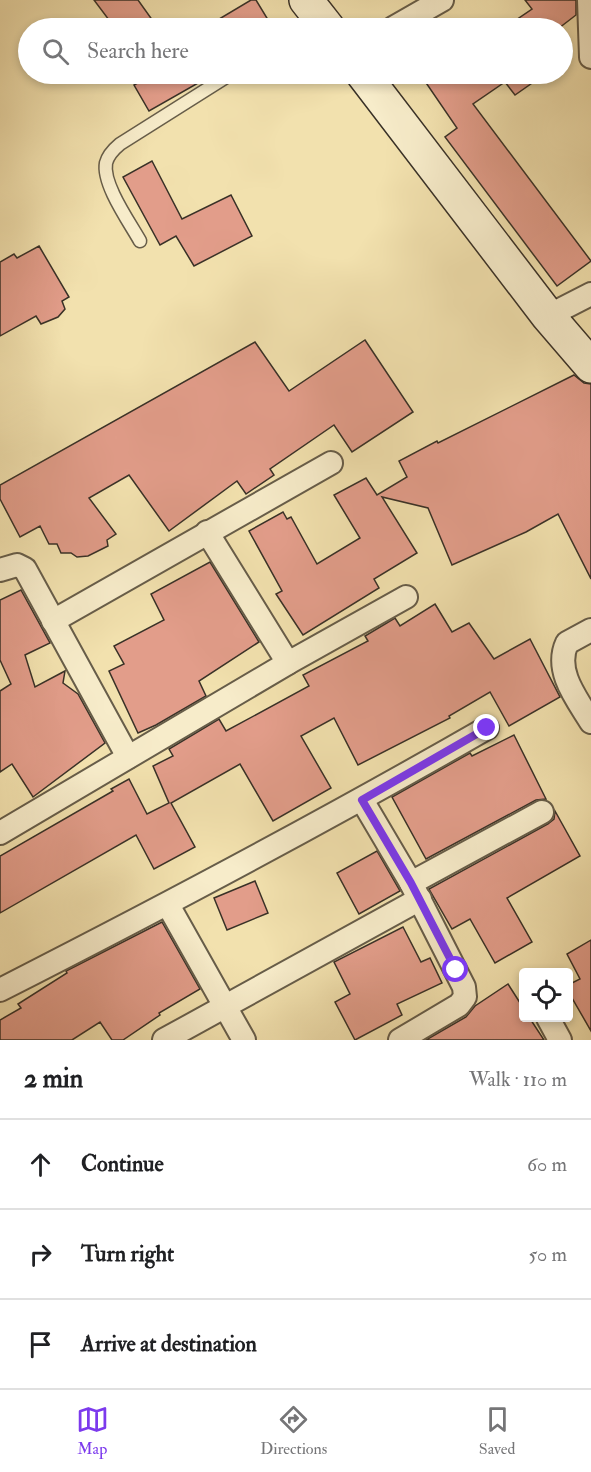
<!DOCTYPE html>
<html lang="en">
<head>
<meta charset="utf-8">
<style>
	:root { --surface:#fff; --page:#f6f6f6; --text:#202124; --muted:#757577; --line:#e0e0e0; --accent:#7c3aed }
	body { margin:0; font-family:"IM FELL Double Pica",serif; background:var(--page); color:var(--text) }
	.controls { position:absolute; right:18px; bottom:18px; display:grid; overflow:hidden; border-radius:6px; box-shadow:0 3px 9px #0003 }
	.controls button { width:54px; height:54px; display:grid; place-items:center; padding:0; border:0; border-bottom:2px solid var(--line); background:var(--surface); color:var(--text); font:30px sans-serif }
	.stop { position:absolute; width:18px; height:18px; margin:-14px; border:4px solid #7c3aed; border-radius:50%; background:#fff }
	.stop.end { background:#7c3aed; border-color:#fff; box-shadow:0 2px 6px #0008 }
	.list { margin:0; padding:0; list-style:none }
	h2 { display:flex; justify-content:space-between; align-items:center; height:78px; margin:0; padding:0 24px; font-size:26px }
	h2 small { font-size:20px; font-weight:400; color:var(--muted) }
	.list li { display:grid; grid-template-columns:39px 1fr auto; gap:18px; align-items:center; box-sizing:border-box; height:90px; padding:0 24px; border-top:2px solid var(--line) }
	.list b { display:block; font-size:22px; white-space:nowrap }
	.list em { font-size:20px; font-style:normal; color:var(--muted) }
	.icon { flex:none; width:33px; height:33px; fill:none; stroke:currentColor; stroke-width:2; stroke-linecap:round; stroke-linejoin:round }
	.map { position:relative; flex:none; width:591px; height:1040px; overflow:hidden }
	.search { position:absolute; background:var(--surface); box-shadow:0 3px 9px #0003; left:18px; right:18px; top:18px; height:66px; display:flex; align-items:center; gap:15px; box-sizing:border-box; padding:0 21px; border-radius:33px; color:var(--muted); font-size:22px }
	.sheet { height:348px; background:var(--surface) }
	nav { display:flex; justify-content:space-around; align-items:center; box-sizing:border-box; height:84px; border-top:2px solid var(--line); background:var(--surface); font-size:16px; color:var(--muted) }
	nav a { display:grid; justify-items:center; gap:3px }
	nav .on { color:var(--accent) }
	.map>svg:first-child { display:block }
</style>
</head>
<body>
<div class="map">
<svg width="591" height="1040" viewBox="0 0 591 1040">
	<rect width="100%" height="100%" fill="#f2e1ae"/>
	<filter id="stains"><feTurbulence type="fractalNoise" baseFrequency=".00333" numOctaves="4"/><feColorMatrix values="0 0 0 0 .2 0 0 0 0 .09 0 0 0 0 .02 0 0 0 .5 -.17"/></filter>
	<radialGradient id="worn" r=".72"><stop offset=".6" stop-color="#630" stop-opacity="0"/><stop offset="1" stop-color="#630" stop-opacity=".3"/></radialGradient>
	<g fill="#e29d8a" stroke="#393127" stroke-width="1.5">
		<path d="M94,0H138L158,28H115Z"/>
		<path d="M251,0H256L273,28H204Z"/>
		<path d="M525,0H576V15L559,28H504L532,9Z"/>
		<path d="M154,74H214L149,111L134,85Z"/>
		<path d="M420,74H545L515,95L505,82L473,104L591,261L557,286L445,137L457,128Z"/>
		<path d="M152,161L182,219L231,195L252,236L194,266L176,236L160,245L123,177Z"/>
		<path d="M39,246L69,297L62,301L65,309L58,317L41,324L36,316L0,336V262L14,254L17,258Z"/>
		<path d="M365,340L413,412L352,452L334,425L270,469L274,475L246,494L237,481L169,531L129,475L89,498L116,534L107,540L108,546L88,556L77,557L71,553H61L57,544H49L40,526L20,537L0,499V485L255,342L289,391Z"/>
		<path d="M574,375L584,383L591,384V579L558,514L526,532L452,565L428,508L382,497L417,553L374,579L379,588L303,635L276,594L282,591L249,531L283,512L287,519L291,517L317,564L360,538L334,495L366,478L377,495L407,477L399,461L437,441L438,443Z"/>
		<path d="M210,562L259,642L199,681L206,696L156,725L138,733L109,671L124,664L114,646L164,620L151,594Z"/>
		<path d="M21,590L50,643L25,655L35,687L65,671L63,683L78,694L105,743L33,797L12,764L0,772V691L11,684L0,660V600Z"/>
		<path d="M435,604L452,632L469,623L494,659L530,639L560,697L509,726L490,692L449,716L450,718L358,765L334,718L301,736L331,788L273,821L240,764L171,803L195,847L154,869L136,835L0,913V856L113,791L111,789L129,779L147,814L169,803L153,766L173,756L169,749L219,719L226,731L309,686L303,675L368,641L365,636L395,618L400,626Z"/>
		<path d="M514,735L546,799L536,800L426,859L392,797L470,753L472,756Z"/>
		<path d="M555,811L580,856L507,898L532,942L495,963L470,919L452,929L429,889L548,824L554,819Z"/>
		<path d="M377,851L400,891L359,914L337,873Z"/>
		<path d="M255,881L268,913L227,930L214,898Z"/>
		<path d="M162,922L200,989L159,1013L160,1015L123,1040H112L100,1022L72,1040H0V1020L21,1008L18,1004L67,973L66,971Z"/>
		<path d="M403,927L421,962L430,958L442,983L397,1004L402,1015L355,1040L335,1002L350,994L334,962Z"/>
		<path d="M591,940V1031L568,991V985L580,979L567,954Z"/>
		<path d="M508,984L524,1009V1017H529L544,1040H426L466,1017L475,1006Z"/>
	</g>
	<g fill="none" stroke-linecap="round" stroke-linejoin="round">
		<defs>
			<path id="lane" d="M140,241C130,223 102,184 106,163C108,155 114,149 120,144L231,74"/>
			<g id="street">
				<path d="M589,0L591,57"/>
				<path d="M393,28L442,0"/>
				<path d="M548,316L591,294"/>
				<path d="M207,532L288,663"/>
				<path d="M0,570L17,565L25,569L128,757"/>
				<path d="M53,621L331,463"/>
				<path d="M591,630L567,643C554,671 577,699 591,722"/>
				<path d="M362,800L411,883L464,987L465,997L459,1005L400,1040"/>
				<path d="M0,833L288,663L406,597"/>
				<path d="M411,883L542,812"/>
				<path d="M168,905L244,1040"/>
				<path d="M0,990C165,906 327,820 487,728"/>
				<path d="M548,1018L560,1040"/>
				<path d="M164,1040L420,899"/>
			</g>
			<g id="secondary">
				<path d="M306,0L328,28"/>
				<path d="M363,74L548,316L591,366"/>
			</g>
		</defs>
		<use href="#lane" stroke="#675d49" stroke-width="15"/>
		<use href="#street" stroke="#675d49" stroke-width="26"/>
		<use href="#secondary" stroke="#393127" stroke-width="36"/>
		<use href="#lane" stroke="#f7ecca" stroke-width="12"/>
		<use href="#street" stroke="#f7ecca" stroke-width="22"/>
		<use href="#secondary" stroke="#f7ecca" stroke-width="33"/>
	</g>
	<g fill="none" stroke-linecap="round" stroke-linejoin="round">
		<path stroke="#7c3aed" stroke-width="8" d="M456,970L411,883L362,800L487,728"/>
	</g>
	<rect width="100%" height="100%" filter="url(#stains)"/>
	<rect width="100%" height="100%" fill="url(#worn)"/>
</svg>
<div class="controls">
<button><svg class="icon" aria-label="locate" viewBox="0 0 24 24"><circle cx="12" cy="12" r="6"/><path d="M12 2v4M12 18v4M2 12h4M18 12h4"/></svg></button>
</div>
<div class="stop" style="left:456px;top:970px"></div>
<div class="stop end" style="left:487px;top:728px"></div>
<div class="search"><svg class="icon" aria-label="search" viewBox="0 0 24 24"><circle cx="10" cy="10" r="6"/><path d="M15 15l6 6"/></svg>Search here</div>
</div>
<section class="sheet">
<h2>2 min<small>Walk · 110 m</small></h2>
<ul class="list">
<li><svg class="icon" aria-label="ahead" viewBox="0 0 24 24"><path d="M12 20V5M6 11l6-6 6 6"/></svg><div><b>Continue</b></div><em>60 m</em></li>
<li><svg class="icon" aria-label="right" viewBox="0 0 24 24"><path d="M7 20v-9h11M14 6l5 5-5 5"/></svg><div><b>Turn right</b></div><em>50 m</em></li>
<li><svg class="icon" aria-label="arrive" viewBox="0 0 24 24"><path d="M6 21V4h12l-3 4 3 4H6"/></svg><div><b>Arrive at destination</b></div></li>
</ul>
</section>
<nav>
<a class="on"><svg class="icon" aria-label="map" viewBox="0 0 24 24"><path d="M3 6l6-2 6 2 6-2v14l-6 2-6-2-6 2zM9 4v14M15 6v14"/></svg>Map</a>
<a><svg class="icon" aria-label="directions" viewBox="0 0 24 24"><path d="M12 3l9 9-9 9-9-9zM9 14v-3h6M13 9l2 2-2 2"/></svg>Directions</a>
<a><svg class="icon" aria-label="saved" viewBox="0 0 24 24"><path d="M7 4h10v16l-5-4-5 4z"/></svg>Saved</a>
</nav>
</body>
</html>
